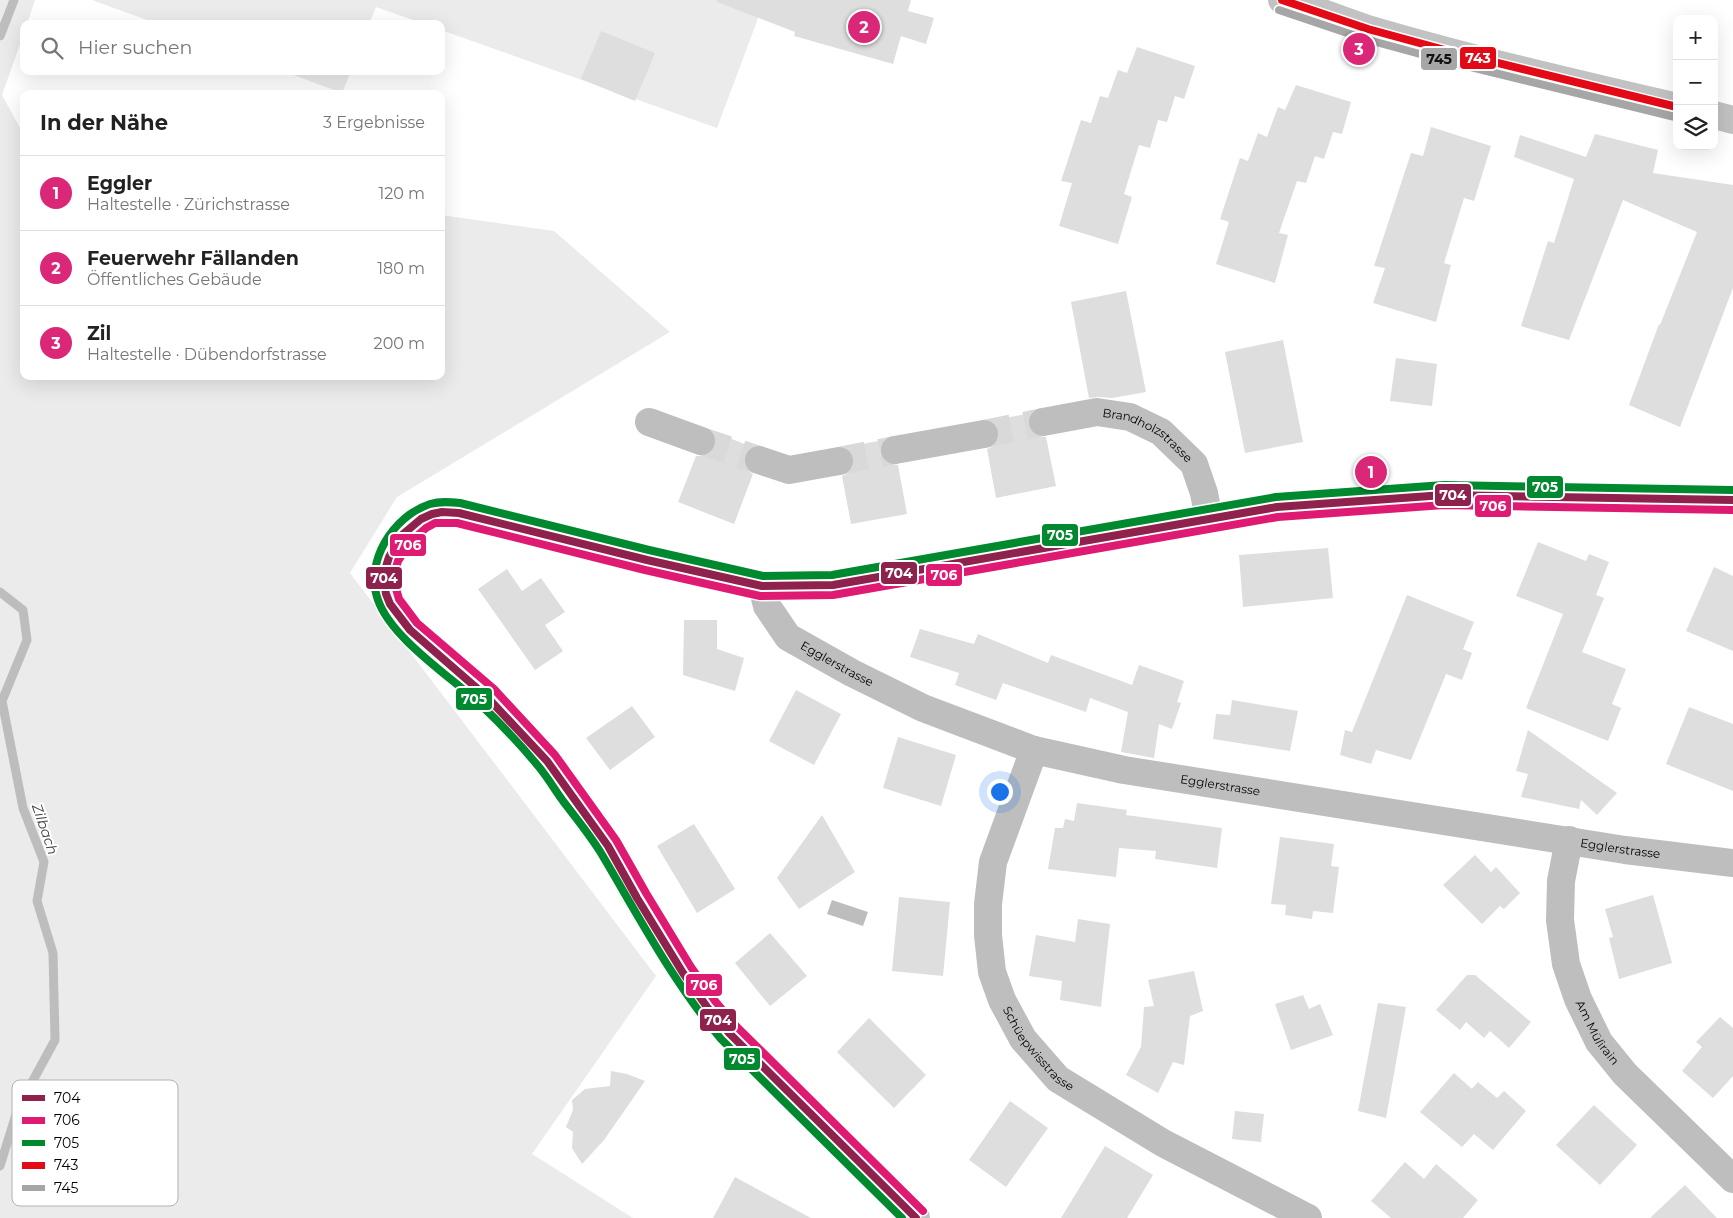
<!DOCTYPE html>
<html lang="de">
<head>
<meta charset="utf-8">
<style>
	:root { --surface:#fff; --page:#f2f2f2; --text:#222; --muted:#767676; --line:#e0e0e0; --accent:#db2777 }
	body { margin:0; font-family:Montserrat,sans-serif; background:var(--page); color:var(--text) }
	.controls { position:absolute; right:15px; top:15px; display:grid; overflow:hidden; border-radius:10px; box-shadow:0 5px 20px #0002 }
	.controls button { width:45px; height:45px; display:grid; place-items:center; padding:0; border:0; border-bottom:1px solid var(--line); background:var(--surface); color:var(--text); font:25px sans-serif }
	.you { position:absolute; left:999px; top:791px; width:18px; height:18px; margin:-12px; border:4px solid #fff; border-radius:50%; background:#1a73e8; box-shadow:0 0 0 8px #1a73e833 }
	.badge { display:grid; place-items:center; width:32px; height:32px; border-radius:50%; background:var(--accent); color:#fff; font-size:16px; font-weight:700 }
	.pin { position:absolute; translate:-50% -50%; border:2px solid #fff; box-shadow:0 1px 5px #0006 }
	.list { margin:0; padding:0; list-style:none }
	h2 { display:flex; justify-content:space-between; align-items:center; height:65px; margin:0; padding:0 20px; font-size:21px }
	h2 small { font-size:16px; font-weight:400; color:var(--muted) }
	.list li { display:grid; grid-template-columns:32px 1fr auto; gap:15px; align-items:center; box-sizing:border-box; height:75px; padding:0 20px; border-top:1px solid var(--line) }
	.list b { display:block; font-size:19px; white-space:nowrap }
	.list p { margin:0; font-size:16px; white-space:nowrap; color:var(--muted) }
	.list em { font-size:16px; font-style:normal; color:var(--muted) }
	.icon { flex:none; width:28px; height:28px; fill:none; stroke:currentColor; stroke-width:2; stroke-linecap:round; stroke-linejoin:round }
	.map { position:relative; flex:none; width:1733px; height:1218px; overflow:hidden }
	.search { position:absolute; background:var(--surface); box-shadow:0 5px 20px #0002; left:20px; top:20px; width:425px; height:55px; display:flex; align-items:center; gap:12px; box-sizing:border-box; padding:0 18px; border-radius:10px; color:var(--muted); font-size:19px }
	.panel { position:absolute; background:var(--surface); box-shadow:0 5px 20px #0002; left:20px; top:90px; width:425px; height:290px; border-radius:10px }
	.map>svg:first-child { display:block }
</style>
</head>
<body>
<div class="map">
<svg width="1733" height="1218" viewBox="0 0 1733 1218">
	<rect width="100%" height="100%" fill="#fff"/>
	<g fill="#ebebeb">
		<path d="M0,0H35L27,24H24V33L2,95L24,135V376H441V215L554,231L670,332L397,497L350,573L656,976L532,1154L633,1218H0Z"/>
		<path d="M92,0H765L717,128L441,30V24H424L376,7L369,24H158Z"/>
		<path d="M283,71H351L342,93Z"/>
	</g>
	<path fill="#bdbdbd" d="M832,900L868,912L863,926L827,914Z"/>
	<g fill="none" stroke-linecap="round" stroke-linejoin="round">
		<g stroke="#bdbdbd" stroke-width="9">
			<path d="M0,36L14,0"/>
			<path d="M0,592L23,610L27,640L2,701L23,808L44,862L37,901L53,953L55,1040L18,1108L0,1166"/>
		</g>
	</g>
	<g fill="#dedede">
		<path d="M717,0H911L908,11L934,18L926,44L901,36L893,64L794,36L795,32L717,2Z"/>
		<path d="M601,31L655,53L635,101L581,79Z"/>
		<path d="M1137,47L1195,66L1184,99L1175,96L1167,122L1158,120L1150,148L1139,145L1124,194L1132,197L1118,244L1059,226L1072,183L1061,181L1081,120L1091,123L1100,96L1108,98L1118,70L1127,73Z"/>
		<path d="M1296,85L1351,102L1342,134L1333,132L1324,159L1315,156L1306,183L1297,181L1279,233L1288,235L1275,283L1216,264L1229,222L1220,219L1240,158L1248,161L1258,133L1267,137L1278,107L1285,110Z"/>
		<path d="M1431,127L1491,146L1474,201L1464,198L1444,263L1451,265L1436,322L1373,303L1385,268L1374,266L1411,153L1423,156Z"/>
		<path d="M1595,134L1658,150L1653,173L1733,185V288L1680,427L1629,405L1659,324L1660,325L1697,232L1623,200L1569,340L1521,326L1548,241L1554,243L1574,179L1514,157L1520,135L1586,157Z"/>
		<path d="M1126,291L1146,392L1112,398L1099,397L1089,398L1071,302Z"/>
		<path d="M1283,340L1303,442L1245,453L1225,352Z"/>
		<path d="M1396,358L1437,364L1432,406L1390,401Z"/>
		<path d="M1031,413L1028,417V425L1031,432L1037,436L1046,437L1056,486L996,498L987,449L994,446L998,440L999,432L996,424L991,421Z"/>
		<path d="M714,432L752,447L744,455V463L747,470L753,474L734,524L678,502L696,456H704L711,453L715,447L716,439Z"/>
		<path d="M884,440L880,445V453L883,460L889,464L898,465L907,514L851,524L842,476L849,473L853,467L854,459L851,451L846,447Z"/>
		<path d="M1538,542L1586,561L1589,554L1609,562L1596,595L1604,598L1582,652L1626,669L1612,704L1621,708L1608,741L1526,708L1563,614L1516,596Z"/>
		<path d="M1328,548L1333,598L1243,607L1239,555Z"/>
		<path d="M1714,567L1733,576V651L1686,631Z"/>
		<path d="M507,569L522,591L541,578L565,612L545,625L563,651L535,670L478,589Z"/>
		<path d="M1407,595L1474,622L1463,649L1472,653L1462,680L1446,674L1411,760L1376,750L1371,764L1340,755L1345,730L1352,732Z"/>
		<path d="M684,620H717V649L744,658L735,691L683,675Z"/>
		<path d="M920,629L974,644L978,634L1048,663L1051,655L1132,685L1139,665L1184,681L1177,702L1181,703L1172,729L1159,724L1154,758L1121,752L1128,712L1090,698L1086,712L1003,683L996,700L955,685L959,673L910,657Z"/>
		<path d="M796,690L841,714L814,765L769,741Z"/>
		<path d="M1232,700L1298,711L1290,751L1213,739L1216,714L1230,715Z"/>
		<path d="M632,706L655,737L610,770L586,738Z"/>
		<path d="M1689,707L1733,724V791L1666,764Z"/>
		<path d="M1528,730L1617,793L1597,815L1581,800L1579,809L1521,797L1528,774L1516,771Z"/>
		<path d="M898,737L956,755L941,806L883,788Z"/>
		<path d="M1077,803L1127,810L1126,815L1222,828L1217,868L1155,859L1156,851L1119,848L1116,877L1048,869L1055,828H1063L1065,819L1074,821Z"/>
		<path d="M822,815L855,872L799,909L777,878Z"/>
		<path d="M694,824L735,889L697,913L657,846Z"/>
		<path d="M1280,837L1334,844L1331,866L1339,867L1333,913L1313,911L1312,919L1285,915L1286,905L1271,904Z"/>
		<path d="M1475,855L1491,872L1496,867L1520,893L1504,909L1500,906L1482,924L1443,885Z"/>
		<path d="M1653,895L1672,963L1619,979L1609,938L1613,937L1605,909Z"/>
		<path d="M899,897L950,902L943,976L892,971Z"/>
		<path d="M1078,919L1110,924L1101,1007L1060,1000L1062,981L1029,976L1036,935L1075,942Z"/>
		<path d="M770,933L807,976L770,1006L735,963Z"/>
		<path d="M1194,971L1203,1011L1190,1016L1184,1065L1173,1062L1158,1093L1126,1075L1141,1047L1144,1007L1154,1006L1148,980Z"/>
		<path d="M1467,975H1475L1531,1022L1509,1048L1490,1031L1484,1038L1466,1022L1460,1030L1436,1010Z"/>
		<path d="M1303,995L1309,1009L1320,1004L1333,1035L1291,1050L1275,1004Z"/>
		<path d="M1378,1003L1406,1007L1386,1118L1358,1111Z"/>
		<path d="M1720,1017L1733,1028V1076L1713,1098L1682,1071L1702,1047L1696,1042Z"/>
		<path d="M869,1018L926,1075L894,1108L837,1052Z"/>
		<path d="M611,1071L627,1074L645,1081L604,1140L582,1164L572,1148L573,1132L566,1127L573,1110L572,1100L585,1089L610,1086Z"/>
		<path d="M1454,1073L1472,1089L1478,1082L1497,1098L1504,1091L1526,1111L1493,1150L1474,1134L1462,1147L1420,1112Z"/>
		<path d="M1010,1101L1048,1128L1006,1187L969,1160Z"/>
		<path d="M1594,1105L1637,1145L1600,1185L1556,1145Z"/>
		<path d="M1235,1111L1264,1114L1261,1142L1232,1139Z"/>
		<path d="M1105,1146L1153,1175L1127,1218H1061Z"/>
		<path d="M1405,1162L1424,1179L1436,1164L1478,1200L1463,1218H1391L1371,1201Z"/>
		<path d="M735,1177L770,1196L811,1218H713Z"/>
		<path d="M1685,1185L1717,1218H1650Z"/>
	</g>
	<g fill="none" stroke-linecap="round" stroke-linejoin="round">
		<g stroke="#d9d9d9" stroke-width="28" stroke-dasharray="28 14" stroke-linecap="butt">
			<path d="M984,434L1043,422"/>
			<path d="M701,441L759,460"/>
			<path d="M839,461L895,450"/>
		</g>
		<g stroke="#bebebe" stroke-width="28">
			<path d="M649,422L701,441"/>
			<path id="s1" d="M1043,422L1097,412L1130,417L1161,432L1194,464L1204,493L1209,519"/>
			<path d="M895,450L984,434"/>
			<path d="M759,460L789,470L839,461"/>
			<path id="s2" d="M762,586L767,606L788,637L852,673L923,708L1034,750L1124,770L1625,850L1733,863"/>
			<path id="s3" d="M1034,750L993,862L988,904V935L992,972L1002,1000L1023,1039L1058,1079L1163,1143L1308,1218"/>
			<path id="s4" d="M1569,840L1561,881L1560,920L1566,964L1578,999L1599,1042L1625,1074L1733,1179"/>
		</g>
		<g stroke="#c2c2c2" stroke-width="28">
			<path d="M1282,0C1311,7 1339,20 1368,29C1470,59 1574,83 1677,107"/>
			<path d="M1714,115L1733,120"/>
			<path d="M916,1218L729,1033L707,1007L683,973L637,898L608,846L547,761L487,697L410,630C401,619 390,608 386,594C377,563 402,523 432,514C441,511 451,512 459,513L647,560L762,586L833,585L1277,507L1444,495L1733,500"/>
		</g>
		<defs>
			<path id="bus-1" d="M916,1218L729,1033L707,1007L683,973L637,898L608,846L547,761L487,697L410,630L390,604L386,594L384,582L385,570L389,557L402,535L421,519L432,514L442,512L459,513L647,560L762,586L833,585L1277,507L1444,495L1733,500"/>
			<path id="bus-2" d="M923,1211L736,1026L715,1001L691,967L646,893L616,840L555,755L494,689L417,623L399,599L394,582L395,571L398,561L410,542L426,528L435,523H457L645,570L760,596L833,595L1278,517L1444,505L1733,510"/>
			<path id="bus-3" d="M902,1218L721,1039C673,982 639,917 601,853C590,835 576,818 563,801C555,790 548,778 539,767C521,745 500,723 480,704C450,676 391,638 378,600C364,562 393,516 430,504C440,501 450,502 460,503L649,550L763,576L832,575L1276,497L1444,485L1733,490"/>
			<path id="bus-4" d="M1282,0L1368,29L1445,50L1677,107"/>
			<path id="bus-5" d="M1279,10L1365,39L1442,60L1675,117"/>
		</defs>
		<use href="#bus-1" stroke="#fff" stroke-width="11"/>
		<use href="#bus-2" stroke="#fff" stroke-width="11"/>
		<use href="#bus-3" stroke="#fff" stroke-width="11"/>
		<use href="#bus-4" stroke="#fff" stroke-width="11"/>
		<use href="#bus-5" stroke="#fff" stroke-width="11"/>
		<use href="#bus-1" stroke="#8e224d" stroke-width="8"/>
		<use href="#bus-2" stroke="#de1a72" stroke-width="8"/>
		<use href="#bus-3" stroke="#00892f" stroke-width="8"/>
		<use href="#bus-4" stroke="#e20a16" stroke-width="8"/>
		<use href="#bus-5" stroke="#a6a6a6" stroke-width="8"/>
	</g>
	<g text-anchor="middle" stroke-width="4" stroke-linejoin="round" paint-order="stroke">
		<g font-size="12" fill="#000" stroke="#fff">
			<text dy="4" stroke="none"><textPath href="#s1" startOffset="112">Brandholzstrasse</textPath></text>
			<text dy="4" stroke="none"><textPath href="#s2" startOffset="114">Egglerstrasse</textPath></text>
			<text dy="4" stroke="none"><textPath href="#s2" startOffset="519">Egglerstrasse</textPath></text>
			<text dy="4" stroke="none"><textPath href="#s2" startOffset="924">Egglerstrasse</textPath></text>
			<text dy="4" stroke="none"><textPath href="#s4" startOffset="201">Am Mülirain</textPath></text>
			<text dy="4" stroke="none"><textPath href="#s3" startOffset="321">Schüepwisstrasse</textPath></text>
		</g>
		<g font-size="14" font-style="italic" fill="#424242" stroke="#fff">
			<text transform="translate(45 829) rotate(71)" y="5">Zilbach</text>
		</g>
	</g>
	<rect x="12" y="1080" width="166" height="126" rx="8" fill="#fff" stroke="#b2b2b2" stroke-width="1"/>
	<rect x="22" y="1095" width="23" height="6" fill="#8e224d"/>
	<rect x="22" y="1117" width="23" height="7" fill="#de1a72"/>
	<rect x="22" y="1140" width="23" height="6" fill="#00892f"/>
	<rect x="22" y="1162" width="23" height="7" fill="#e20a16"/>
	<rect x="22" y="1185" width="23" height="6" fill="#a6a6a6"/>
	<g font-size="14" fill="#000">
		<text x="54" y="1103">704</text>
		<text x="54" y="1125">706</text>
		<text x="54" y="1148">705</text>
		<text x="54" y="1170">743</text>
		<text x="54" y="1193">745</text>
	</g>
	<g stroke="#fff" stroke-width="2">
		<rect x="1459" y="46" width="38" height="24" rx="5" fill="#e20a16"/>
		<rect x="1420" y="47" width="38" height="24" rx="5" fill="#a6a6a6"/>
		<rect x="1526" y="475" width="38" height="24" rx="5" fill="#00892f"/>
		<rect x="1434" y="483" width="38" height="24" rx="5" fill="#8e224d"/>
		<rect x="1474" y="494" width="38" height="24" rx="5" fill="#de1a72"/>
		<rect x="1041" y="523" width="38" height="24" rx="5" fill="#00892f"/>
		<rect x="389" y="533" width="38" height="24" rx="5" fill="#de1a72"/>
		<rect x="880" y="561" width="38" height="24" rx="5" fill="#8e224d"/>
		<rect x="925" y="563" width="38" height="24" rx="5" fill="#de1a72"/>
		<rect x="365" y="566" width="38" height="24" rx="5" fill="#8e224d"/>
		<rect x="455" y="687" width="38" height="24" rx="5" fill="#00892f"/>
		<rect x="685" y="973" width="38" height="24" rx="5" fill="#de1a72"/>
		<rect x="699" y="1008" width="38" height="24" rx="5" fill="#8e224d"/>
		<rect x="723" y="1047" width="38" height="24" rx="5" fill="#00892f"/>
	</g>
	<g font-size="14" text-anchor="middle" font-weight="bold" fill="#fff">
		<text x="1478" y="63">743</text>
		<text x="1545" y="492">705</text>
		<text x="1453" y="500">704</text>
		<text x="1493" y="511">706</text>
		<text x="1060" y="540">705</text>
		<text x="408" y="550">706</text>
		<text x="899" y="578">704</text>
		<text x="944" y="580">706</text>
		<text x="384" y="583">704</text>
		<text x="474" y="704">705</text>
		<text x="704" y="990">706</text>
		<text x="718" y="1025">704</text>
		<text x="742" y="1064">705</text>
	</g>
	<g font-size="14" text-anchor="middle" font-weight="bold" fill="#111">
		<text x="1439" y="64">745</text>
	</g>
</svg>
<div class="controls">
<button>+</button>
<button>−</button>
<button><svg class="icon" aria-label="layers" viewBox="0 0 24 24"><path d="M12 4l9 5-9 5-9-5zM3 14l9 5 9-5"/></svg></button>
</div>
<div class="you"></div>
<div class="pin badge" style="left:1371px;top:472px">1</div>
<div class="pin badge" style="left:864px;top:27px">2</div>
<div class="pin badge" style="left:1359px;top:49px">3</div>
<div class="search"><svg class="icon" aria-label="search" viewBox="0 0 24 24"><circle cx="10" cy="10" r="6"/><path d="M15 15l6 6"/></svg>Hier suchen</div>
<section class="panel">
<h2>In der Nähe<small>3 Ergebnisse</small></h2>
<ul class="list">
<li><span class="badge">1</span><div><b>Eggler</b><p>Haltestelle · Zürichstrasse</p></div><em>120 m</em></li>
<li><span class="badge">2</span><div><b>Feuerwehr Fällanden</b><p>Öffentliches Gebäude</p></div><em>180 m</em></li>
<li><span class="badge">3</span><div><b>Zil</b><p>Haltestelle · Dübendorfstrasse</p></div><em>200 m</em></li>
</ul>
</section>
</div>
</body>
</html>
